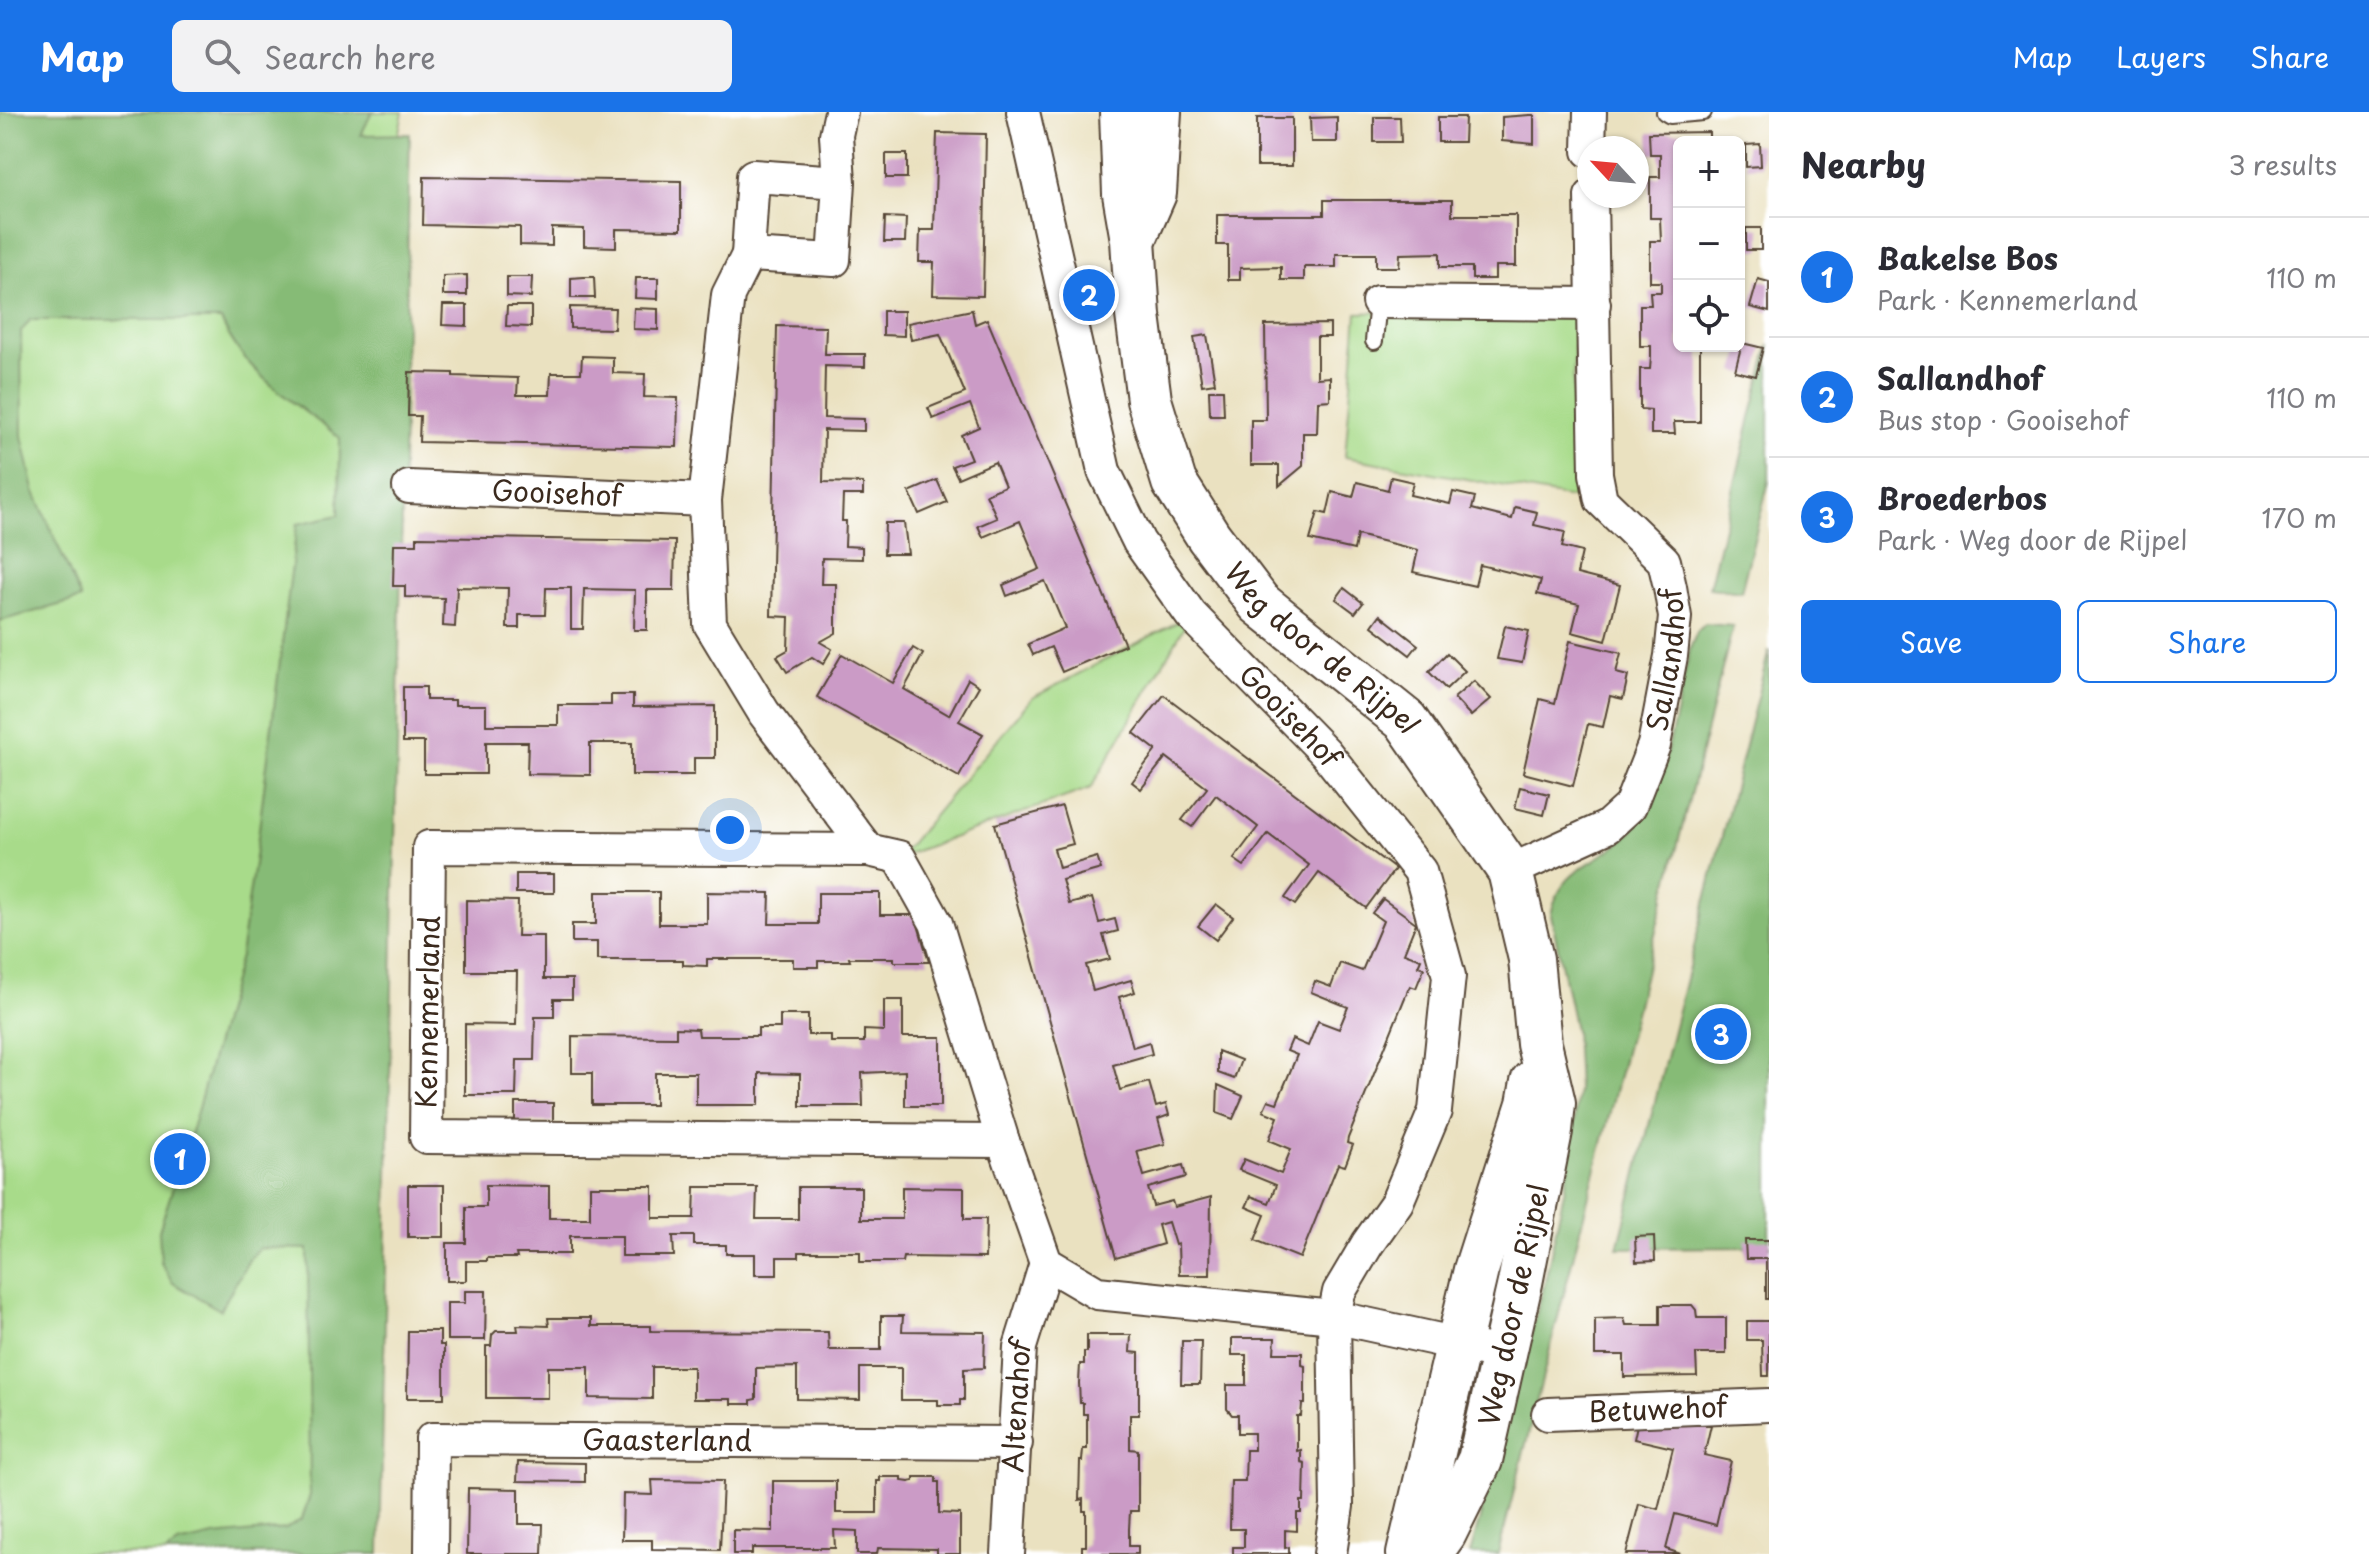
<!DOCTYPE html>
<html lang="en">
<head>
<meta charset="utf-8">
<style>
	:root { --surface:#fff; --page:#f2f2f3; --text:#2b2b33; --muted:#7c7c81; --line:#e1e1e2; --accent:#1a73e8 }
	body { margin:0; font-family:"Playpen Sans",sans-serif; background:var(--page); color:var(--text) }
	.controls { position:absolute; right:24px; top:24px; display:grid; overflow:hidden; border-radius:12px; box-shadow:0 2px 6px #0004 }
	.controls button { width:72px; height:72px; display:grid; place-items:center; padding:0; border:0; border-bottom:2px solid var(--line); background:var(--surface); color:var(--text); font:40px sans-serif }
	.compass { position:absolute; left:1577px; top:24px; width:72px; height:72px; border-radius:50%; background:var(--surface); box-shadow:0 2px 6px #0004; rotate:296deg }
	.you { position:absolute; left:730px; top:718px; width:28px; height:28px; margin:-20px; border:6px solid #fff; border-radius:50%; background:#1a73e8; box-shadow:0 0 0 12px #1a73e833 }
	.badge { display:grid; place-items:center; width:52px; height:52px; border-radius:50%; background:var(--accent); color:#fff; font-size:26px; font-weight:700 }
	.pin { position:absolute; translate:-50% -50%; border:4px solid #fff; box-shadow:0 2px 8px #0006 }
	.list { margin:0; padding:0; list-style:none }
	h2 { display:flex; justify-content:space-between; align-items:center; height:104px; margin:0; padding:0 32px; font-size:34px }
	h2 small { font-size:26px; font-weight:400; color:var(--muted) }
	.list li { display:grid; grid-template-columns:52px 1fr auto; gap:24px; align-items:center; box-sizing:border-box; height:120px; padding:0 32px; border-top:2px solid var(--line) }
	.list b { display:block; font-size:30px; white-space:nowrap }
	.list p { margin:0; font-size:26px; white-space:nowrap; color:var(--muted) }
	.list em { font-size:26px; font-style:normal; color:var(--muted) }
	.actions { display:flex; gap:16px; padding:24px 32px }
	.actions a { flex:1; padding:18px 0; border:2px solid var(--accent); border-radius:12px; text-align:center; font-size:28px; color:var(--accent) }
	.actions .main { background:var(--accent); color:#fff }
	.icon { flex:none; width:44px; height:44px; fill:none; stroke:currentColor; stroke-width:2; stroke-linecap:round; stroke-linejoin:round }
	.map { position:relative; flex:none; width:1769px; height:1442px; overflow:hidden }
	header { display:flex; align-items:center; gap:48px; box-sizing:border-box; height:112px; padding:0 40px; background:var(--accent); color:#fff }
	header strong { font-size:38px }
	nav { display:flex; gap:44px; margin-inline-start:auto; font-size:28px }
	.search { width:560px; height:72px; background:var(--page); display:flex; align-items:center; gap:20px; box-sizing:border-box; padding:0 28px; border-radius:12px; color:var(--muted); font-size:30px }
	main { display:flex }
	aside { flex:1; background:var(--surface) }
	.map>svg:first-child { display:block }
</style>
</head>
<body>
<header>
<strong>Map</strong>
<div class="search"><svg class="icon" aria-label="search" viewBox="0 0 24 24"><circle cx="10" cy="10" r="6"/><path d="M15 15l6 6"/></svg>Search here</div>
<nav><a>Map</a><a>Layers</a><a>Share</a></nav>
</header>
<main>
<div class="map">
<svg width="1769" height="1442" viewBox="0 0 1769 1442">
	<rect width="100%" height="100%" fill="#fff"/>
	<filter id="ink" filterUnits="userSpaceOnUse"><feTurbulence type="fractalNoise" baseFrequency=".0125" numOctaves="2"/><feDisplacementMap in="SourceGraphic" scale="16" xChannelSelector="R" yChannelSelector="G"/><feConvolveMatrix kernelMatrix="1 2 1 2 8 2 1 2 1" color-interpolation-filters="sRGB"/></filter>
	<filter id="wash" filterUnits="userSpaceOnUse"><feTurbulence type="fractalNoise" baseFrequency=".006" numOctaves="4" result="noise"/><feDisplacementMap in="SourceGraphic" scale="32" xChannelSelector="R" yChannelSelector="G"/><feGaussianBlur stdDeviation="1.8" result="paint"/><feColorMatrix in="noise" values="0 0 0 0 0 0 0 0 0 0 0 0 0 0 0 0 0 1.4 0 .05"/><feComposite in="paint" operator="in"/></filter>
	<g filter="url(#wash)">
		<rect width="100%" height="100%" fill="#eae1c0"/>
		<g fill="#a8db8a" stroke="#728254" stroke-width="2">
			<path d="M0,0H403L399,20L373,372L335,1442H0Z"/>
			<path d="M1576,194C1575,236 1566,355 1582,388L1345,345L1357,201Z"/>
			<path d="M1191,503L1091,676L899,745L1032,586Z"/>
		</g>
		<g fill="#86bb76" stroke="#60724a" stroke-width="2">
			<path d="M0,0H372L361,23L410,22L380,1442H165L178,1432L214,1424L286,1417L302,1407L310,1383L308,1137L260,1136L250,1146L220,1198L173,1171L161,1151L159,1119L195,1007L240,844L258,725L297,412L339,403L340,326C295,291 245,262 221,208H30L21,220L22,324L34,378L81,487L0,509Z"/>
			<path d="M1769,233V369L1741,480L1709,476Z"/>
			<path d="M1705,512L1733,514L1498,1442H1470L1544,1174L1569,1056L1578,977L1575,918L1551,803C1560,748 1614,751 1639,709C1669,660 1677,590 1691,534L1697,520Z"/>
			<path d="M1769,538V1135L1618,1136Z"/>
		</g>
		<g id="blocks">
			<g fill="#cb9bc6">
				<path d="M1530,3H1534V32L1502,29V5Z"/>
				<path d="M1337,5V30H1311L1310,6Z"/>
				<path d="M1374,5H1400L1401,30H1374Z"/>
				<path d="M1438,5H1465L1464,30H1438Z"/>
				<rect x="1257" y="6" width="35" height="48"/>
				<path d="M1709,20V30H1679V234H1700V310H1674L1675,322H1651V298L1640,297V257H1650L1651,245V234H1640V193H1651L1650,180H1661V170H1650V129H1661L1660,106H1650V65H1660V42H1650L1649,21Z"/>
				<path d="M937,21L986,22L983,184L933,183L934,150H919L920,118H934Z"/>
				<path d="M1760,32L1761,54L1746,55V33Z"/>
				<rect x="886" y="42" width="21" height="24"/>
				<path d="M424,65L681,69V118L616,117V135L584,134V117L552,116V134L520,133V115L423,113Z"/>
				<path d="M1324,88H1452V103H1516V154H1495V167H1472V155H1440V141L1400,142L1399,155H1376V142H1336V155H1304V168H1281V155L1240,156V168H1228V133H1217V103H1324Z"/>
				<path d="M885,105L906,106L905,130H884Z"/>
				<rect x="1746" y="116" width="15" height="22"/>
				<path d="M467,163V183H443V164Z"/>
				<path d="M507,165H532L531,185L507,184Z"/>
				<path d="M584,165H594L595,186H571V166Z"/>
				<path d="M636,166H658V187L635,186Z"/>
				<path d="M1758,167L1769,170V200L1750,195Z"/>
				<path d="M443,193H467V214L442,213Z"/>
				<path d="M507,194H531V215L506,214Z"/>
				<path d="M570,195L615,196L614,217L570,216Z"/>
				<path d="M634,196L658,197V218L633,217Z"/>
				<path d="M972,198L975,212L987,207L1125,533L1062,560L1051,535L1033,543L1028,532L1065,516L1045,469L1007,484L1003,473L1040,457L1020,409L983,425L978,414L997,406L986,382L1005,374L995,350L958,366L952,354L971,347L961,323L979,315L970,292L933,307L928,296L965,281L940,222L911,228L908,211Z"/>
				<path d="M883,199H904V224L883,223Z"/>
				<path d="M1330,212V225H1317V266L1330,265V288L1318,289L1317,321H1303V354L1279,374V353H1251V308H1266L1265,213Z"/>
				<path d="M777,214L826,215L825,242H865V255L825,254L824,306L864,307V319L824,318L823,370L863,371V383H843L842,409H846L845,434L862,435V447L822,446L821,472H836V521L820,530L832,537L823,552L812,545L787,560L777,544L788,538L789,505L771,504Z"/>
				<path d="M1207,223L1215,271L1202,273L1194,225Z"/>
				<path d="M1742,231L1763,236L1756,264L1735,259Z"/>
				<path d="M582,244L613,245V261L645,262L644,285L678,286L677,335L419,330L420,304H408L409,260L453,261V264L518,266L517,283H550L551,261H581Z"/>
				<path d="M1209,278H1223L1224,303H1210Z"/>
				<path d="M1391,365L1413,370L1410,383L1450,392L1453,380L1475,385L1472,397L1512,407L1515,395L1537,400L1534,413L1565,420L1562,435L1582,440L1577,462L1620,473L1606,529L1572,520L1579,492L1537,482L1541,468L1480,453L1475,474L1413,460L1418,438L1357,423L1354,438L1310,428L1318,400L1327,402L1332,380L1353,385L1357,370L1388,378Z"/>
				<path d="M937,368L947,390L919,402L909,380Z"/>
				<path d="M885,411H904L908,442H884Z"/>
				<path d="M417,425L675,429L674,478H647V518H634L635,478L584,477L583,517H571V476H546L545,503H519V516H507L508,476L457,475L455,515L443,514L444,486L405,485V474H393L394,432H417Z"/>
				<path d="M1344,476L1363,491L1355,501L1336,487Z"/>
				<path d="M1380,503L1418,533L1410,543L1372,514Z"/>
				<path d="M1505,514L1529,519L1522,551L1497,547Z"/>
				<path d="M1570,529L1621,541L1616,561L1628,564L1623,587L1610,584L1603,615L1588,612L1573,674L1523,661L1540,587L1555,591Z"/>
				<path d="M913,536L923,542L904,577L949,603L968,567L979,574L959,609L983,622L959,665L817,585L842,542L893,571Z"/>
				<path d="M1447,541L1465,559L1446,577L1429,560Z"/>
				<path d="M1474,569L1491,587L1471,604L1454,586Z"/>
				<path d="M403,575H426V588H455V593H486V613H558V593H611V583H633V595L715,594V646H694V663H632V631H590V663L527,662L528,630H486V662H424V630H403Z"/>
				<path d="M1164,583L1395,757L1366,796L1319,761L1295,793L1285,786L1309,753L1268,722L1244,754L1234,747L1258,715L1216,683L1192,715L1182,708L1207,676L1166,645L1141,677L1132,670L1156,638L1134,621Z"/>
				<path d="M1520,675L1549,682L1544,703L1515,696Z"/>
				<path d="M1062,694L1073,732L1054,737L1059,756L1097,745L1101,757L1062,768L1069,792L1092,786L1099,811L1115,807L1118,819L1103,823L1110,847L1086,853L1093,879L1131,868L1135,880L1119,885L1133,935L1149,930L1152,942L1113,953L1120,978L1149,970L1156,995L1166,992L1169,1003L1158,1007L1165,1032L1137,1039L1144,1064L1183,1053L1186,1065L1148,1076L1153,1094L1172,1089L1174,1095L1211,1085L1210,1163H1179L1178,1132L1175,1133L1168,1110L1158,1113L1163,1132L1116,1146L995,712Z"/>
				<rect x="516" y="762" width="38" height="19"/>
				<path d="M596,780H659V812H707V780L770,781L769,812H818V781H880V803H915L929,850H894V846H849L850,849H818V855H793V847H707V854L683,853V848H597V830H572V812H596Z"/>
				<path d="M1383,787L1416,811L1404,841L1421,847L1418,854L1424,856L1416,876L1410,874L1408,878L1348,1026L1347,1031L1353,1033L1345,1054L1338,1052L1300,1146L1255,1128L1265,1103L1246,1095L1251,1084L1269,1091L1276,1073L1239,1058L1244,1047L1281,1062L1291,1037L1269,1028L1278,1005L1263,999L1268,988L1277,991L1297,943L1287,939L1292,927L1308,934L1318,909L1339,917L1348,895L1311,880L1315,869L1331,875L1340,851L1362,859L1383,809L1372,801Z"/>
				<path d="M466,788L518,789L517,824H544V867H572V887H554V905H535L534,948H517L516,983H465V912L516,913L517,859H466Z"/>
				<path d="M1216,792L1233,805L1216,828L1198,814Z"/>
				<path d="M884,888H903V925H941V994H905V959L862,961L863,994H800V962L759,961V993H696V961H655V993H592V961H572V924L676,925V916L698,917L699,924H758V916H780V903H808V923H831V930H864V918L884,919Z"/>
				<path d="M1218,939L1241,948L1234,967L1218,961Z"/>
				<path d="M1218,973L1243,984L1233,1007L1217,1001Z"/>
				<rect x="515" y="991" width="38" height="19"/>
				<rect x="408" y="1073" width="36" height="52"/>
				<path d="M486,1073L549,1074V1106H590V1074H653V1106H694L695,1075H757L756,1107H798V1075H861V1107H902V1075L964,1076V1107H986L985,1146L903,1145L902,1150H860V1140H799V1145H777V1163H755V1142H726V1133H694V1124H673L674,1144H622V1124H570V1142H516L517,1146H487V1149H466V1169H447V1131H466V1095H486Z"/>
				<path d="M1654,1124L1655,1149L1636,1150L1635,1125Z"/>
				<path d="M1745,1128H1769V1187H1766V1147H1746Z"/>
				<path d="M465,1179H486L485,1228H447V1191H465Z"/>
				<path d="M1660,1193H1692L1696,1198L1697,1206H1726V1242H1696L1697,1264L1624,1265V1243H1595V1207L1624,1206L1626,1213H1660Z"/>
				<path d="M881,1204H903L902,1219L985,1220L984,1256L964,1257V1288H960V1293H938V1288H901V1256H860V1288L797,1287V1255L756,1256V1287L751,1288V1292H731V1287H693V1255H652V1287L589,1286V1255H548V1286H486V1234H491L492,1223L496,1219H518L517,1213L549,1214L548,1206H591V1214H651V1219L828,1220L829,1238H881Z"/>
				<path d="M1747,1209H1769V1264H1763L1762,1228H1747Z"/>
				<path d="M408,1219H440V1233H444V1286H407Z"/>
				<path d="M1087,1223H1131L1130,1240L1139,1241V1303H1130V1337L1138,1338V1399H1130L1129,1417V1434H1138V1442H1082V1434H1086V1399H1083V1387L1079,1388L1080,1349H1082L1083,1337H1087V1302H1083V1291H1080L1079,1271L1080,1252H1084V1240H1087Z"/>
				<path d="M1232,1226H1275L1274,1241H1302V1253L1305,1254V1292H1302L1301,1304H1297V1339L1301,1338V1350L1305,1351L1304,1389H1301V1401H1297V1419L1285,1418V1436L1289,1435V1442H1233V1435H1244V1417H1230L1231,1369H1245L1246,1338H1254V1321H1238V1303H1232L1227,1297V1273H1246V1243H1232Z"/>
				<path d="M1182,1229H1201L1200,1272H1181Z"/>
				<path d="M1637,1313H1711L1704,1343L1731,1349L1716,1413L1675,1402L1666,1437L1681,1442H1626L1639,1392L1658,1397L1673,1336L1634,1327Z"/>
				<path d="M518,1350L585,1351V1370L517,1369Z"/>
				<path d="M880,1365H902V1369L909,1370L914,1369V1365H936V1370H939V1401L960,1402V1442H937V1437L878,1436L877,1442H857V1419L834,1418L835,1436H752V1442H733V1418L773,1419V1369H836V1401H877V1369H880Z"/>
				<path d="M652,1368L723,1369L720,1438L652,1437V1428H622L623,1382L653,1383Z"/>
				<path d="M468,1376L519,1377V1412H543L542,1442H467Z"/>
			</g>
		</g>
	</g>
	<g filter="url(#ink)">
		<use href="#blocks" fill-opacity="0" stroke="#554536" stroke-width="2"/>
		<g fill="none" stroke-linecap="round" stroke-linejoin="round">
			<defs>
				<g id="lane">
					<path d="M1665,0L1670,3L1703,0"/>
					<path d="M1374,229L1378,190"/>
				</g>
				<g id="street">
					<path id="s1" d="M1023,0L1104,359L1139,430L1191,503L1325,640L1420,759L1449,864L1435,999L1397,1090L1368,1131L1339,1180L1334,1205L1337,1394L1330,1442"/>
					<path d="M1589,39L1590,0"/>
					<path d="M839,70L753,64L748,143L834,148L839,70L836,23L841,0"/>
					<path d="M748,143L728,183L705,388L710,512L764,601L868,738L899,745L936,811L1003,1029L1046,1151L1097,1181L1334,1205L1504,1242"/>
					<path d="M1378,190L1594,192"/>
					<path id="s2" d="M409,375L705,388"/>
					<path d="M868,738L429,735L426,1025L1003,1029"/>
					<path id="s3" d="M1510,759L1607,715L1630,694L1654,633L1671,544L1675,505L1670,475L1664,449L1601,388L1596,362L1591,84"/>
					<path id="s4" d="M1548,1302L1769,1293"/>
					<path id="s5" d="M431,1442L432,1327L1016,1331"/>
					<path id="s6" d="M1008,1442L1020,1235L1046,1151"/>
				</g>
				<g id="secondary">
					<path id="s7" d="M1122,0L1125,82L1133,128L1138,203L1149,288L1174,370L1209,425L1259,491L1406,609L1510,759L1531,847L1539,932L1553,991L1550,1019L1520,1171L1480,1348L1444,1421L1429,1442"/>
					<path d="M1136,122L1154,81L1159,0"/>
					<path d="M1409,1442L1476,1158L1529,992L1533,970"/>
				</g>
			</defs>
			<use href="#lane" stroke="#554536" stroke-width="20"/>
			<use href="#street" stroke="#554536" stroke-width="36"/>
			<use href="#secondary" stroke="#554536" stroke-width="48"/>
			<use href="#lane" stroke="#fff" stroke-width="16"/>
			<use href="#street" stroke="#fff" stroke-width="32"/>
			<use href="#secondary" stroke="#fff" stroke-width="44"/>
		</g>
	</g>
	<g text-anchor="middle" stroke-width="6" stroke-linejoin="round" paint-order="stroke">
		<g font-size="28" fill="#3b2a1e" stroke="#fff">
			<text dy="10" stroke="none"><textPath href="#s2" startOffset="148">Gooisehof</textPath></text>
			<text dy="10" stroke="none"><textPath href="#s7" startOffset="600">Weg door de Rijpel</textPath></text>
			<text dy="10" stroke="none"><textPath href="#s3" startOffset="290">Sallandhof</textPath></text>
			<text dy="10" stroke="none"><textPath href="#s1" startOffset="678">Gooisehof</textPath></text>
			<text transform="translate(428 900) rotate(-89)" y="10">Kennemerland</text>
			<text transform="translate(1514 1193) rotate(-78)" y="10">Weg door de Rijpel</text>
			<text dy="10" stroke="none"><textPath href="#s6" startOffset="148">Altenahof</textPath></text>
			<text dy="10" stroke="none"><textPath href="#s4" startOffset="110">Betuwehof</textPath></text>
			<text dy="10" stroke="none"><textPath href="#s5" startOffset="350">Gaasterland</textPath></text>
		</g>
	</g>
</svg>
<div class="controls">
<button>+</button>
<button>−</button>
<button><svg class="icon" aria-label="locate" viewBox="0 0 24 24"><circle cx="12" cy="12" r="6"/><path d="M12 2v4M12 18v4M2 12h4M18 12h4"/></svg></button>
</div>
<svg class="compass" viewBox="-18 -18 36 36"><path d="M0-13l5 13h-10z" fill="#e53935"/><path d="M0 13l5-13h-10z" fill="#7c7c81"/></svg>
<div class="you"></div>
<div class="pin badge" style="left:180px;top:1047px">1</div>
<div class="pin badge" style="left:1089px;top:183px">2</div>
<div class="pin badge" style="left:1721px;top:922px">3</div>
</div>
<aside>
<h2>Nearby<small>3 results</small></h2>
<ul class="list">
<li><span class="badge">1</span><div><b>Bakelse Bos</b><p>Park · Kennemerland</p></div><em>110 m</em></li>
<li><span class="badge">2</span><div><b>Sallandhof</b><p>Bus stop · Gooisehof</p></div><em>110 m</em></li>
<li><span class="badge">3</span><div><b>Broederbos</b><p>Park · Weg door de Rijpel</p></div><em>170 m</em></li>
</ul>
<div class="actions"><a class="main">Save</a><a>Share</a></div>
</aside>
</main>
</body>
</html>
